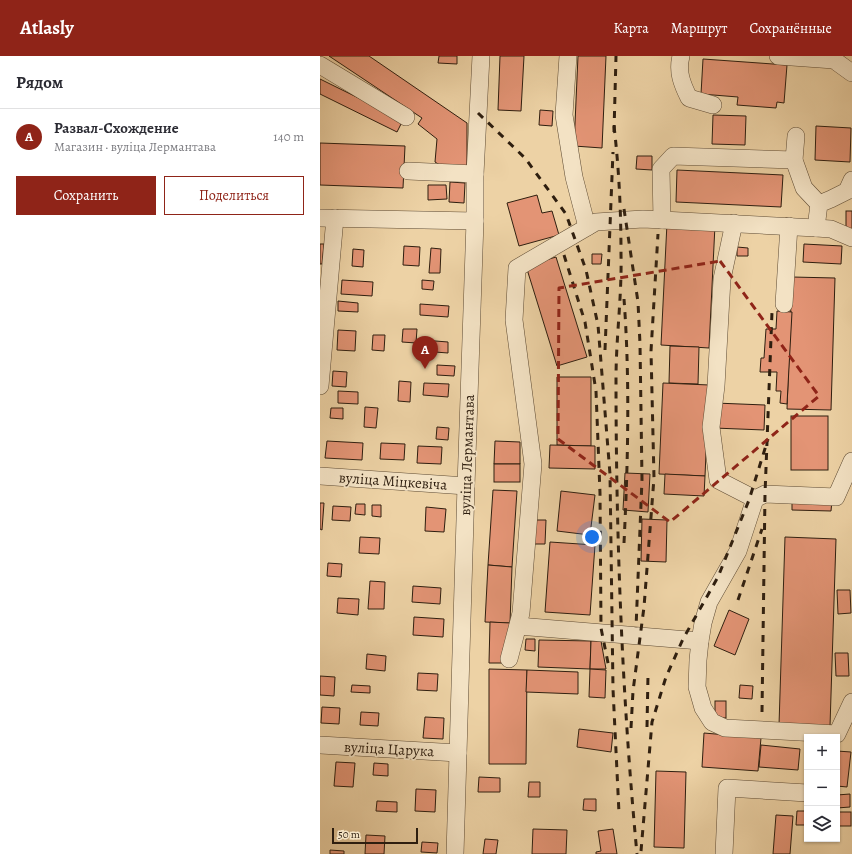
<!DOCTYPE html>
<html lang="ru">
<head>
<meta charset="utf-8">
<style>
	:root { --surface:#fff; --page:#f7f7f7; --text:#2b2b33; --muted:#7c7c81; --line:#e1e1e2; --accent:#8f2418 }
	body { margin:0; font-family:Alegreya,serif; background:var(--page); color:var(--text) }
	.controls { position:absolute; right:12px; bottom:12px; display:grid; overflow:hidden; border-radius:0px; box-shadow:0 1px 3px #0004 }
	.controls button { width:36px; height:36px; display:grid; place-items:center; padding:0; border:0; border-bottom:1px solid var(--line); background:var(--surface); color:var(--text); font:20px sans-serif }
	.scale { position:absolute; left:12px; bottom:10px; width:86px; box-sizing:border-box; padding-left:4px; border:2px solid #2e1e0f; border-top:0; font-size:11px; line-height:14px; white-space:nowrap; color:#2e1e0f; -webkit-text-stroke:3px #f3e2c4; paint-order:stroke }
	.you { position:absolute; left:272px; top:481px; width:14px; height:14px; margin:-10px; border:3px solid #fff; border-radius:50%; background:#1a73e8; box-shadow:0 0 0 6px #1a73e833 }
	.badge { display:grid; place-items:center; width:26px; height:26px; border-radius:50%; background:var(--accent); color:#fff; font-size:13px; font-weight:700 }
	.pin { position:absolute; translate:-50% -33px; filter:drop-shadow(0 1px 2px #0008) }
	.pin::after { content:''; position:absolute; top:21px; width:14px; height:12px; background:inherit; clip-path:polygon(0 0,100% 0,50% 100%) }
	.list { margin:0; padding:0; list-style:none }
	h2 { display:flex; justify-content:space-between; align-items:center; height:52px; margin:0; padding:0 16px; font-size:17px }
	h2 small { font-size:13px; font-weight:400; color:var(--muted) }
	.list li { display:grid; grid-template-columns:26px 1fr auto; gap:12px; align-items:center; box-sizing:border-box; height:56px; padding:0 16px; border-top:1px solid var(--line) }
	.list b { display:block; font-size:15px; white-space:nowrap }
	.list p { margin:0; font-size:13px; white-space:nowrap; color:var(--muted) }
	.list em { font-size:13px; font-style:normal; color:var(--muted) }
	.actions { display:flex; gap:8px; padding:12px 16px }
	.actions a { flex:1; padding:9px 0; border:1px solid var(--accent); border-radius:0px; text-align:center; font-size:14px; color:var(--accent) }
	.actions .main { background:var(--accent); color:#fff }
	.icon { flex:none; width:22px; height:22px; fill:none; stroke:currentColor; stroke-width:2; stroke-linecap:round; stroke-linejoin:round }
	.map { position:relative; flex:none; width:532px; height:798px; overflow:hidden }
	header { display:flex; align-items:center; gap:24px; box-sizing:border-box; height:56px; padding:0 20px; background:var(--accent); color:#fff }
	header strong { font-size:19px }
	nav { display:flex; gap:22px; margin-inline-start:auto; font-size:14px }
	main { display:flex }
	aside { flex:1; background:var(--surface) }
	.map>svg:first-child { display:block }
</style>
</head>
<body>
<header>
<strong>Atlasly</strong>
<nav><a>Карта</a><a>Маршрут</a><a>Сохранённые</a></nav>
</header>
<main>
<aside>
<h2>Рядом<small></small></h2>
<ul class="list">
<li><span class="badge">A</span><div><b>Развал-Схождение</b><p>Магазин · вуліца Лермантава</p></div><em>140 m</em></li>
</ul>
<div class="actions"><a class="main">Сохранить</a><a>Поделиться</a></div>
</aside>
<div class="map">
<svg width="532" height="798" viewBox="0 0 532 798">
	<rect width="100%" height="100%" fill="#edd2a5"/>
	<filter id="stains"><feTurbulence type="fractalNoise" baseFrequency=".005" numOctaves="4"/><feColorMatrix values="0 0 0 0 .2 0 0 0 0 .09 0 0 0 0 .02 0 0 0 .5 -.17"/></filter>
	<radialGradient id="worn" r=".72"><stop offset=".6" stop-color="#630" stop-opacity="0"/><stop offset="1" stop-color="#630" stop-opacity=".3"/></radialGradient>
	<g fill="#e39475" stroke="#2e1e0f">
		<path d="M9,0H49L147,67V114L123,111L115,106L117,83L98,68L102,62Z"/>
		<path d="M119,0H137V8L118,7Z"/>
		<path d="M180,0H204L201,55L178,54Z"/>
		<path d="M258,0H286L282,92L254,90Z"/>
		<path d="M383,3L467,9L464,47L457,46L456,52L417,49L418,41L381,38Z"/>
		<path d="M0,23L83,64L77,76L0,38Z"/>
		<path d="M220,54L233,55L232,70L219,69Z"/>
		<path d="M393,59L426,60L425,89L392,88Z"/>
		<path d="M496,70L531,72L530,106L495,104Z"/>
		<path d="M0,87L85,90L83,132L0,129Z"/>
		<path d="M317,100H332V114L316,113Z"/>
		<path d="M357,114L463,119L461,151L356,146Z"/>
		<path d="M130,126L145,127L144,147L129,146Z"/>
		<path d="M108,129H126L127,143L108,144Z"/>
		<path d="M217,139L222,157L232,155L239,179L199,190L187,147Z"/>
		<rect x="526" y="155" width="6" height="18"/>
		<path d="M347,167L395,169L389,292L341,289Z"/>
		<path d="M0,188H4L2,208H0Z"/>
		<path d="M484,188L522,190L521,208L483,206Z"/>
		<path d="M84,190L100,191L99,210L83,209Z"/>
		<path d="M417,191L428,192V200H417Z"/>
		<path d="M111,192L121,193L120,217H109Z"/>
		<path d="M33,193L44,194L43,211L32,210Z"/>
		<path d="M272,198H282L281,208H272Z"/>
		<path d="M236,201L267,301L237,310L206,210Z"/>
		<path d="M472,221L515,222L511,354L467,353Z"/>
		<path d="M22,224L53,226L52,240L21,238Z"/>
		<path d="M102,224L114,225L113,234L102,233Z"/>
		<path d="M18,245L38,247V256L18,255Z"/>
		<path d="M100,248L129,250L128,261L100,259Z"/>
		<path d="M457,255L472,256L467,348L460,347L461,335H456L457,316H440L441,302H444L446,273H456Z"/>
		<path d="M83,273H97L96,287L82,286Z"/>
		<path d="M18,274L36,275L35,295L17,294Z"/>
		<path d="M53,279H65L64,295L52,294Z"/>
		<path d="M103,284L128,286V297L102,295Z"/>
		<path d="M350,290L379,291L378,328L349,327Z"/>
		<path d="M117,309L135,310L134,320L117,319Z"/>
		<path d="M13,315L27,316L26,331L12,330Z"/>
		<path d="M237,321H271V390L237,389Z"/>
		<path d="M79,325L91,326L90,346L78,345Z"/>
		<path d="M104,327L129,328L128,341L103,339Z"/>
		<path d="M343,327L389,329L385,420L339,418Z"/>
		<path d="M18,335L38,336V348L18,347Z"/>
		<path d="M395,347L445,349L444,374L394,372Z"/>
		<path d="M45,351L58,352L56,372L44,371Z"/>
		<path d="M11,352H23V363L10,362Z"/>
		<rect x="471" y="360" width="37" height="54"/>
		<path d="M117,371L129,372L128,384L116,383Z"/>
		<path d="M7,385L43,387L42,404L5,402Z"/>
		<path d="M175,385L200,386V408H174Z"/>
		<path d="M61,387L85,388L84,404L60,403Z"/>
		<path d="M230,389L275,390V413L229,412Z"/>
		<path d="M98,390L122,391L121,408L97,407Z"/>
		<rect x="174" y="408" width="26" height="18"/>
		<path d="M305,417L330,418L328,456L303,454Z"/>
		<path d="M345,418L385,420L384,440L344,438Z"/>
		<path d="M173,434L197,435L192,511L168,509Z"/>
		<path d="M241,435L275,439L270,479L237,475Z"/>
		<path d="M472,443L512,444L511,455L472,454Z"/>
		<path d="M0,447H4L2,474L0,473Z"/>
		<path d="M36,448H45V459L35,458Z"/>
		<path d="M52,449H61V461L52,460Z"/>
		<path d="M13,450L31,451L30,465L12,464Z"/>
		<path d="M106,451L126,453L124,476L105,475Z"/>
		<path d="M322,463L347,464L346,506L321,505Z"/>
		<path d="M214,464H226L225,488H213Z"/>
		<path d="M40,481L60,482L59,498L39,497Z"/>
		<path d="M465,481L516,483L510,670L459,669Z"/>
		<path d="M230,486L275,489L270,559L225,556Z"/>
		<path d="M8,507L22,508L21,521L7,520Z"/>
		<path d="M168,509L192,511L190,567L165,566Z"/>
		<path d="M50,525L65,526L64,553H48Z"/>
		<path d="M93,530L121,532L120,548L92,546Z"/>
		<path d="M517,534H530L531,557L518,558Z"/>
		<path d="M18,542L39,543L38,559L17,557Z"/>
		<path d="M409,554L429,563L415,599L394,590Z"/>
		<path d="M94,561L124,563L123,581L93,579Z"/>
		<path d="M170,566L190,567L186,589L183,593L182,607H169Z"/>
		<path d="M206,583H215V595L205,594Z"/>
		<path d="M219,584L271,585L270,613L218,611Z"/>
		<path d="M271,585H281L286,613H270Z"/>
		<path d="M515,597H528L529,620H516Z"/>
		<path d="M47,598L66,600L65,615L46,613Z"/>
		<path d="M169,613L207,614L206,708H169Z"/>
		<path d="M270,613L286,614L285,642L269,641Z"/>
		<path d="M207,614L258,616V638L206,636Z"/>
		<path d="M98,617L118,618L117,635L97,634Z"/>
		<path d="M0,620L15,621L14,640L0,639Z"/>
		<path d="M32,629L50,630V637L31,636Z"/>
		<path d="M420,629L433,630L432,643L419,642Z"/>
		<rect x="395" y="645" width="11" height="17"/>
		<path d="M2,651L20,652L19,668L1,667Z"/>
		<path d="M41,656L59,657L58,670L40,669Z"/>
		<path d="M105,661L124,662L123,683L103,682Z"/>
		<path d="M259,673L293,677L291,696L257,691Z"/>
		<path d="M384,677L441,682L438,715L382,711Z"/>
		<path d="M441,689L480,693L478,714L439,711Z"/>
		<path d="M517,695L531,696L527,731L517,730Z"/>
		<path d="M16,706L35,707L33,731L14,730Z"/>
		<path d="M54,707L68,708V720L53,719Z"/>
		<path d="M336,715L366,716L364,792L334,791Z"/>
		<path d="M159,721L180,722V736H158Z"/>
		<path d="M209,726H220V741H208Z"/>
		<path d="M96,733L116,734L115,756L95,755Z"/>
		<path d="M530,738V751L517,752V739Z"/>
		<path d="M264,743H276V755L263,754Z"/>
		<path d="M57,745L77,746V756L56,755Z"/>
		<path d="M477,755H487V769H476Z"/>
		<rect x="517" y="756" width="14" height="14"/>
		<path d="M456,759L473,760L470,798H453Z"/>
		<path d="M213,773L247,774L246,798H212Z"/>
		<path d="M293,773L297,798H276V796L281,795L278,775Z"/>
		<path d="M46,779L65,780L64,798H45Z"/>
		<path d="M165,783L178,784L176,798H163Z"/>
		<path d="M102,786L118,787L117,797L101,796Z"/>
		<path d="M10,794L24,795V798H10Z"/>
	</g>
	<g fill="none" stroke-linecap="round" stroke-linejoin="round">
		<defs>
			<g id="minor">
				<path d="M248,0L244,59L254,121L267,171"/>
				<path d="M361,0C357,16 362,28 369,42L393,49"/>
				<path d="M458,0L514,4L532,17"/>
				<path d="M0,9L86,61"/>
				<path d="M476,80L474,104L484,132L499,148"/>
				<path d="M88,115L155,118"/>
				<path d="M0,162L155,165"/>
				<path d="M342,164L341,113L353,100L474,104"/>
				<path d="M414,167L402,223L396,330L391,371L398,424L435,443"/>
				<path d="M496,172L499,148L511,143L527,135L532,124"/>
				<path d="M464,248L469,170"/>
				<path d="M0,330L15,162"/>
				<path d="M532,405L516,441L445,438L435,443L418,495L389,546L383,567L380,585L378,604L377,631L383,652L392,666L405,672L517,678L532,646"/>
				<path d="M0,420L146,430"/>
				<path d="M198,570L380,585"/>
				<path d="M189,603L201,557L213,408L194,264L197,212L276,166L323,163L496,172L511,173L532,182"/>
				<path d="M0,689L138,697"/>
				<path d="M135,798L146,430L155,165V118L161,0"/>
				<path d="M404,798L407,732L487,737"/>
			</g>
		</defs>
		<use href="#minor" stroke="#5e4b34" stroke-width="18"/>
		<use href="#minor" stroke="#f3e2c4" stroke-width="17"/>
		<g stroke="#2e1e0f" stroke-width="3" stroke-dasharray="7 7" stroke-linecap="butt">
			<path d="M158,57L205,102L246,158L266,214L278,269L290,418L293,633L299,757"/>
			<path d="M294,70C299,113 301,155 301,198C302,240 296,281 296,323C296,481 302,640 317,798"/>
			<path d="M294,76L296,0"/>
			<path d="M304,153L318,246L320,288L322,423L316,572"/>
			<path d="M244,199L265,266L276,335L280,437L281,572L289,612"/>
			<path d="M285,294L293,96"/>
			<path d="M304,487C308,406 310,324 304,243"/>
			<path d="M418,544L442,473"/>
			<path d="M442,656L445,438L452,256"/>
			<path d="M327,671L328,619"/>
			<path d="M311,672L313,635L324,551L334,422L331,295L338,178"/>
			<path d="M321,795L332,666L346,621L363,583L398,521L429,444L448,383"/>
		</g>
	</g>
	<path fill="none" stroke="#8f2418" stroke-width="3" stroke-dasharray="8 5" stroke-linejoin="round" d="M400,205L499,340L350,466L238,383L239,232Z"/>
	<g text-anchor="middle" stroke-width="3.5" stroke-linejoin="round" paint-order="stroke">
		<g font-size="15" fill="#2e1e0f" stroke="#f3e2c4">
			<text transform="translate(147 399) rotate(-88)" y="5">вуліца Лермантава</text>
			<text transform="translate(73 425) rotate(4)" y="5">вуліца Міцкевіча</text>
			<text transform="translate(69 693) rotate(3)" y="5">вуліца Царука</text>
		</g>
	</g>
	<rect width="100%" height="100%" filter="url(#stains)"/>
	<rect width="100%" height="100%" fill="url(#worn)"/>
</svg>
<div class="controls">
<button>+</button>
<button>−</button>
<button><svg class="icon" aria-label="layers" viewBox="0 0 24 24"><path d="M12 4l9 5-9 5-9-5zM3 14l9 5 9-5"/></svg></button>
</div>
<div class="scale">50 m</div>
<div class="you"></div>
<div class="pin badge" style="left:105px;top:313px">A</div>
</div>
</main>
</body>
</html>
